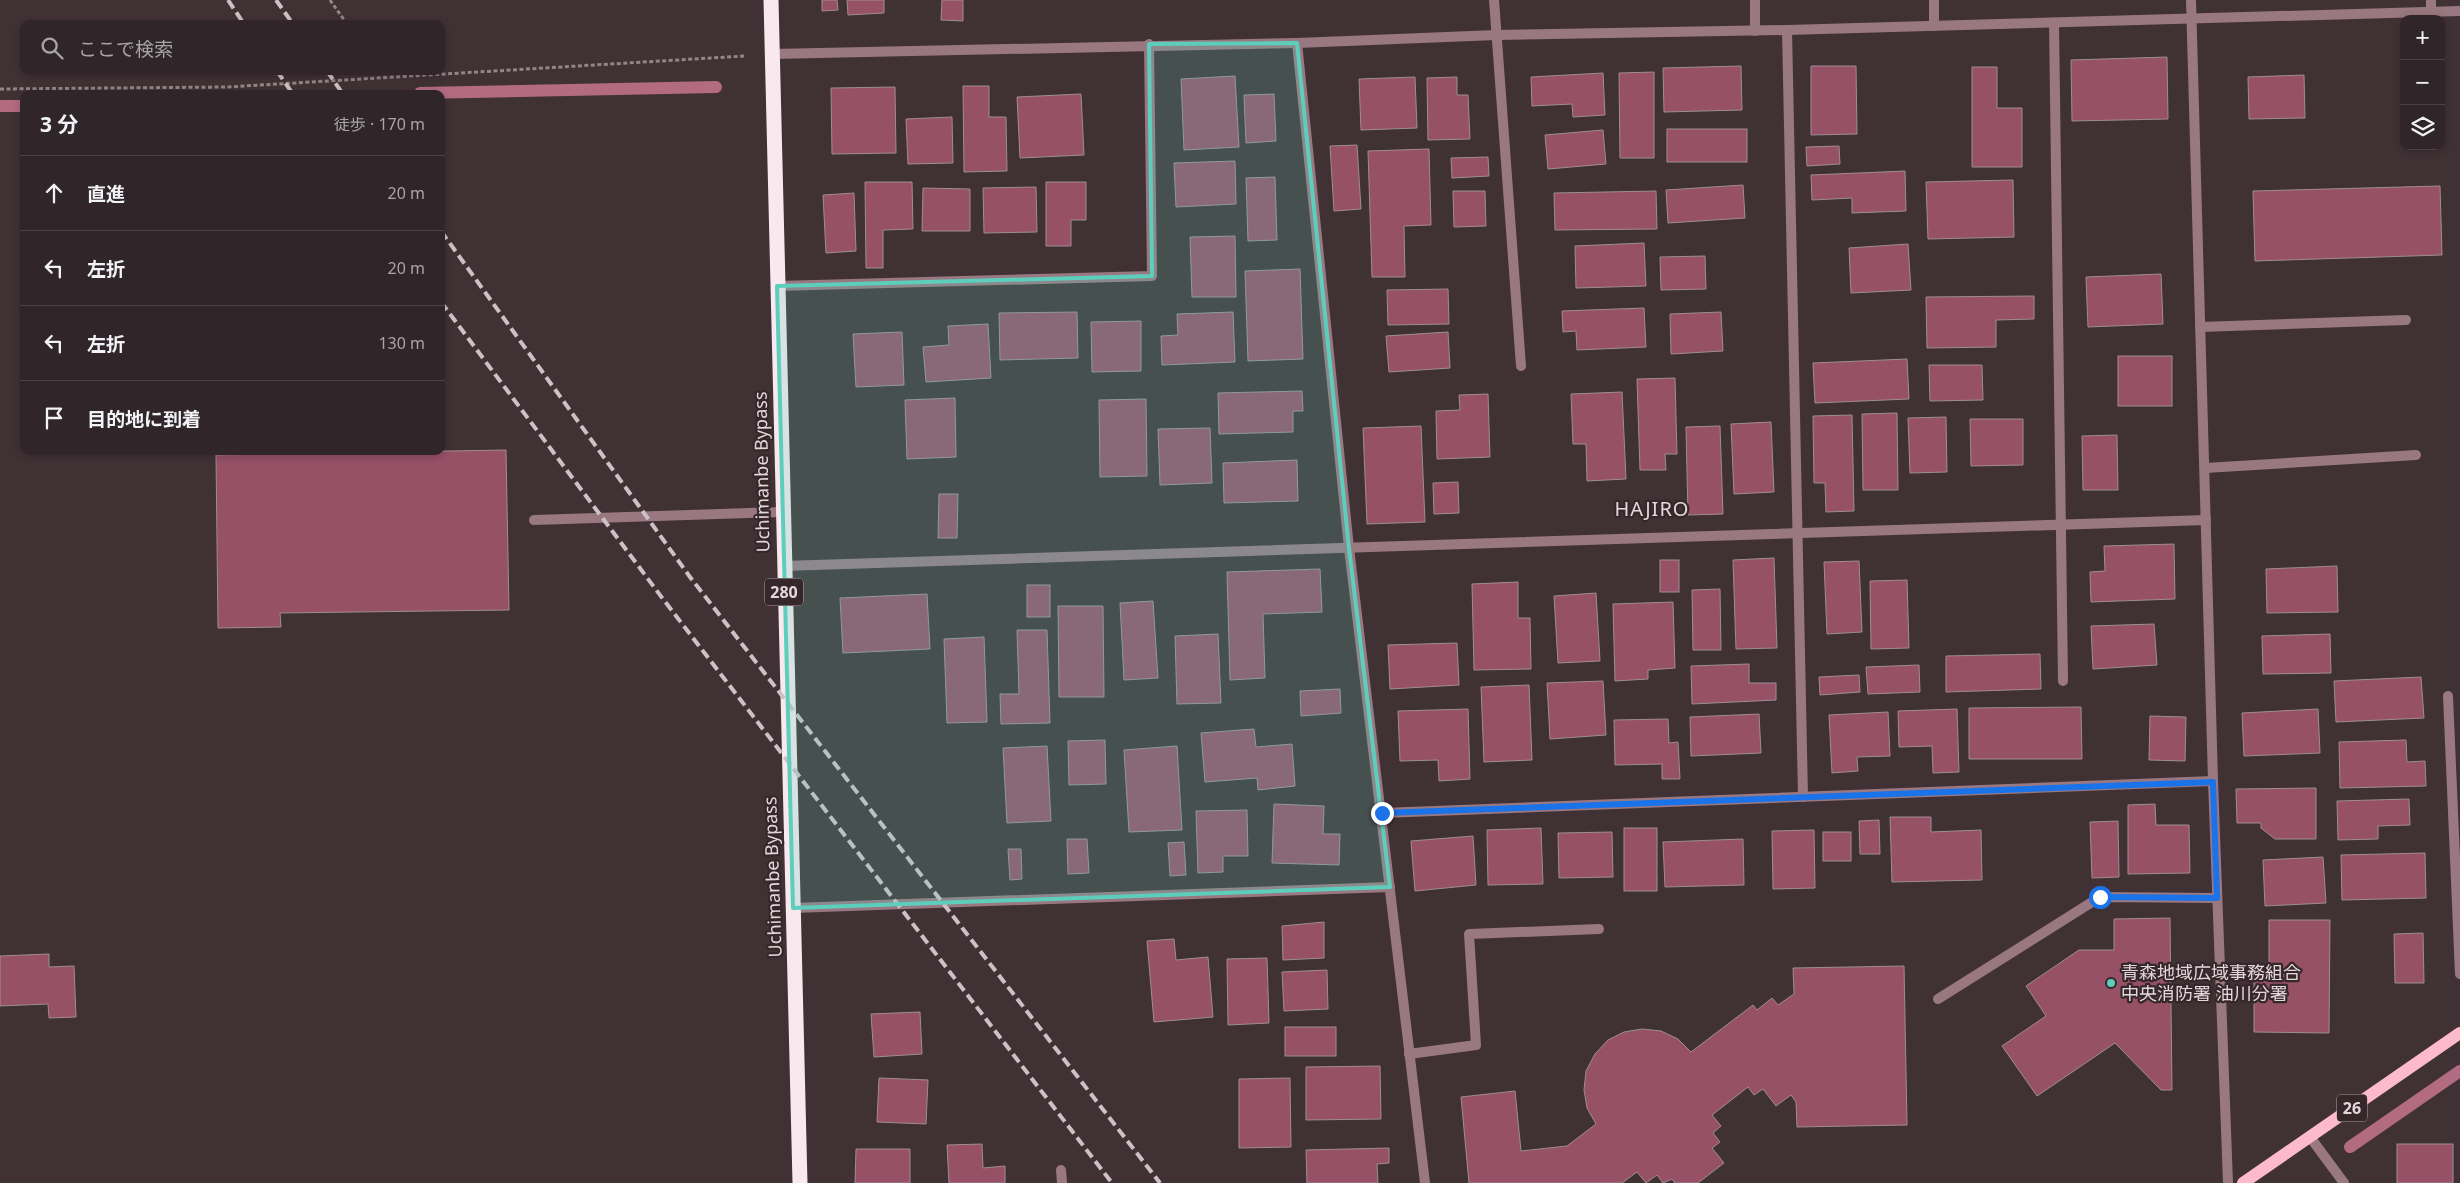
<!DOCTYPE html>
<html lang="ja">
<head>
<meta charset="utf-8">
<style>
	:root { --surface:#302528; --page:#382d30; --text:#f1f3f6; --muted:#a8a5a8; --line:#4b4245 }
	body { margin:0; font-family:"Noto Sans","Noto Sans JP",sans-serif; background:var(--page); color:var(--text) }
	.controls { position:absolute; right:15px; top:15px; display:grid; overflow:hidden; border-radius:10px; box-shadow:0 2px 8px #0003 }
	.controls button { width:45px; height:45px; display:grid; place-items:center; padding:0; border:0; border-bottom:1px solid var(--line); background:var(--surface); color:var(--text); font:25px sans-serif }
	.stop { position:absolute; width:15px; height:15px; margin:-11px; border:4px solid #1a73e8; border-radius:50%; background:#fff }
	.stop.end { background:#1a73e8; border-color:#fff; box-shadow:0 1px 5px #0008 }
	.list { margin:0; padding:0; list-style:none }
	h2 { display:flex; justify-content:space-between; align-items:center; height:65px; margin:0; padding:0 20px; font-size:21px }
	h2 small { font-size:16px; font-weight:400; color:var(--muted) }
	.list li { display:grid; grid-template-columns:32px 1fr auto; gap:15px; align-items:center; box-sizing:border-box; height:75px; padding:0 20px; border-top:1px solid var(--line) }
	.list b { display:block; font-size:19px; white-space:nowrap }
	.list em { font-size:16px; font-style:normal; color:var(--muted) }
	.icon { flex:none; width:28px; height:28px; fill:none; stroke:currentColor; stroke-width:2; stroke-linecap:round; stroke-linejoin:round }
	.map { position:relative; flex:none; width:2460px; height:1183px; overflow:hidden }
	.search { position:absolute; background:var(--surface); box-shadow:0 2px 8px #0003; left:20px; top:20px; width:425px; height:55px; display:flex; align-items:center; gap:12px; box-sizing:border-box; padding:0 18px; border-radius:10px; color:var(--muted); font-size:19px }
	.panel { position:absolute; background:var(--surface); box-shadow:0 2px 8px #0003; left:20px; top:90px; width:425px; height:365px; border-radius:10px }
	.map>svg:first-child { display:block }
</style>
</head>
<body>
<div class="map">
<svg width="2460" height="1183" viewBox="0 0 2460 1183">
	<rect width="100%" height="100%" fill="#403135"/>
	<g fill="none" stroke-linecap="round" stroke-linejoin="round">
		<g stroke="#b36b81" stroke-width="12">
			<path d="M420,93L716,87"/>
			<path d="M0,106H24"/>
			<path d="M2350,1147L2460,1071"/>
		</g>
	</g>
	<g fill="#965167" stroke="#9f8d92">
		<path d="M822,0H837L838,10L822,11Z"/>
		<path d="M847,0H884V13L848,15Z"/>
		<path d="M942,0H963V21L941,20Z"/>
		<path d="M2167,57L2168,119L2072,121L2071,60Z"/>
		<path d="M1741,66L1742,110L1664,112L1663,68Z"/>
		<path d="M1811,66H1856L1857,134L1811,135Z"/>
		<path d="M1972,67H1997V108H2022V167H1972Z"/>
		<path d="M1654,72V158H1620L1619,73Z"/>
		<path d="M1603,73L1605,115L1573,117L1572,104L1532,106L1531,77Z"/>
		<path d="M2304,75L2305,118L2249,119L2248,77Z"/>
		<path d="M1235,76L1239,147L1184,150L1181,79Z"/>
		<path d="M1415,77L1417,128L1361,130L1359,79Z"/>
		<path d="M1457,77V95H1468L1470,139L1428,140L1427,78Z"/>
		<path d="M963,86H989V117H1006L1007,171L964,172Z"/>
		<path d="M895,87L896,153L832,154L831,88Z"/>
		<path d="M1081,94L1084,155L1020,158L1017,97Z"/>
		<path d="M1274,94L1276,141L1246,143L1244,95Z"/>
		<path d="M952,117L953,163L908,164L906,119Z"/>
		<rect x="1667" y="129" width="80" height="33"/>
		<path d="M1603,130L1606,164L1548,169L1545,135Z"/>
		<path d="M1357,145L1361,209L1334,211L1330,146Z"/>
		<path d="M1839,146L1840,164L1807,166L1806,147Z"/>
		<path d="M1429,149L1431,225L1404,226L1405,277H1372L1368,151Z"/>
		<path d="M1488,157L1489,176L1452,178L1451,158Z"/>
		<path d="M1235,161L1236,204L1176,207L1174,163Z"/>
		<path d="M1905,171L1906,211L1852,213V198L1812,200L1811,175Z"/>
		<path d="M1275,177L1277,240L1248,241L1246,178Z"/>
		<path d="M2013,180L2014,237L1928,239L1926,182Z"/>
		<path d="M865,182H912L913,229L883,230V268H866Z"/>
		<path d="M1046,182H1086V220H1071V246H1046Z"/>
		<path d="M1743,185L1745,218L1668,223L1666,190Z"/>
		<path d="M2440,186L2442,255L2255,261L2253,191Z"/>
		<path d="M1036,187L1037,232L984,233L983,188Z"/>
		<path d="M923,188L970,189V231H922Z"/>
		<path d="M1453,191H1485L1486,226L1454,227Z"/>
		<path d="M1656,191L1657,229L1555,230L1554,193Z"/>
		<path d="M854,193L856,251L826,253L823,195Z"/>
		<path d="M1235,236L1236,297H1192L1190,237Z"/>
		<path d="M1644,243L1646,286L1576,288L1575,246Z"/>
		<path d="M1908,244L1911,290L1851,293L1849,248Z"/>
		<path d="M1705,256L1706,289L1661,290L1660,257Z"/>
		<path d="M1300,269L1303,359L1248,361L1245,271Z"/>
		<path d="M2161,274L2163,324L2088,327L2086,277Z"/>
		<path d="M1448,289L1449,324L1388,325L1387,290Z"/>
		<path d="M2034,296V319L1996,320V347L1927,348L1926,297Z"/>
		<path d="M1644,308L1646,347L1577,350L1576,331L1563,332L1562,311Z"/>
		<path d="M1077,312L1078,358L1000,360L999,313Z"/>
		<path d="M1233,312L1235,362L1162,365L1161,336L1178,335L1177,314Z"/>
		<path d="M1721,312L1723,351L1671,354L1670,314Z"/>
		<path d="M1141,321V371L1092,372L1091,322Z"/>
		<path d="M988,324L991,378L926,382L923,347L949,345L948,326Z"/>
		<path d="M902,332L904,385L856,387L853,334Z"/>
		<path d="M1448,332L1450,368L1389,372L1386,336Z"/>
		<rect x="2118" y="356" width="54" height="50"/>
		<path d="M1907,359L1909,399L1815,403L1813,363Z"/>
		<path d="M1929,365H1982L1983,400L1930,401Z"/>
		<path d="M1675,378L1677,454H1665L1666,470H1640L1637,379Z"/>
		<path d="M1302,391L1303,411H1293V432L1219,434L1218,393Z"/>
		<path d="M1622,392L1626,479L1587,481L1586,444H1573L1571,394Z"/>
		<path d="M1488,394L1490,457L1437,459L1436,411L1460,410L1459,395Z"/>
		<path d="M955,398L956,457L907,459L905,400Z"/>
		<path d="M1146,399L1147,476L1100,477L1099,400Z"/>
		<path d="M1897,413L1898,490H1863L1862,414Z"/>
		<path d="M1852,415L1854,511L1826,512L1825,483H1814L1813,416Z"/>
		<path d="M1946,417L1947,472L1910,473L1908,418Z"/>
		<path d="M1970,419H2023V465L1971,466Z"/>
		<path d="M1771,422L1774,492L1734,494L1731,424Z"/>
		<path d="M1421,426L1425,522L1367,524L1363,428Z"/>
		<path d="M1720,426L1723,514L1688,515L1686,427Z"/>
		<path d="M1210,428L1212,483L1160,485L1158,429Z"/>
		<path d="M2117,435L2118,490H2083L2082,436Z"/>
		<path d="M506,450L509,610L280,613L281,627L218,628L216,455Z"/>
		<path d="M1297,460L1298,501L1224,503L1223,463Z"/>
		<path d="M1458,482L1459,513L1434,514L1433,483Z"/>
		<path d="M939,494H958L957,538H938Z"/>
		<path d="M2174,544L2175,599L2091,602L2090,572L2105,571L2104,546Z"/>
		<path d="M1774,558L1777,648L1736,649L1733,560Z"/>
		<rect x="1660" y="560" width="19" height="32"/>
		<path d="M1859,561L1862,632L1827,634L1824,562Z"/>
		<path d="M2337,566L2338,612L2267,613L2266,569Z"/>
		<path d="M1320,569L1322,612L1263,614L1265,678L1230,680L1227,572Z"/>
		<path d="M1907,580L1909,648L1871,649L1870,581Z"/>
		<path d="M1518,582V618H1530L1531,669L1474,670L1472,584Z"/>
		<rect x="1027" y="585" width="23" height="32"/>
		<path d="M1720,589L1721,650H1693L1692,590Z"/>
		<path d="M1596,593L1600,661L1558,663L1554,596Z"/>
		<path d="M927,594L930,649L843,653L840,598Z"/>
		<path d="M1153,601L1158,678L1124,680L1120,603Z"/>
		<path d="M1673,602L1675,668L1648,670V679L1615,681L1613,604Z"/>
		<path d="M1058,606H1103L1104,697H1059Z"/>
		<path d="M2154,624L2157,665L2093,669L2091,626Z"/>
		<path d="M1017,630H1047L1050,723L1001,724L1000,694H1019Z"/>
		<path d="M1218,634L1221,703L1177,704L1175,636Z"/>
		<path d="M2330,634L2331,673L2263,674L2262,636Z"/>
		<path d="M984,637L987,722L947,723L944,639Z"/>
		<path d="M1457,643L1459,685L1390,689L1388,645Z"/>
		<path d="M2040,654L2041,689L1946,692V656Z"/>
		<path d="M1749,664V683H1776V700L1692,704L1691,666Z"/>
		<path d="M1919,665L1920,692L1868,694L1866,667Z"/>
		<path d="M1859,675L1860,692L1820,695L1819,677Z"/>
		<path d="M2421,677L2424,718L2336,722L2334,681Z"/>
		<path d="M1603,681L1606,735L1550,739L1547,683Z"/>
		<path d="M1529,685L1532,760L1484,762L1481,687Z"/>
		<path d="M1340,689L1341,713L1301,716L1300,691Z"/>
		<path d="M2081,707L2082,759H1969V708Z"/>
		<path d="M1468,709L1470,779L1439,781L1438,760L1400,761L1398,711Z"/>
		<path d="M1957,709L1959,772L1933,773L1932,746L1899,747L1898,711Z"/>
		<path d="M2318,709L2320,753L2244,756L2242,713Z"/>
		<path d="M1888,712L1890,756L1857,757L1858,771L1832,773L1829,715Z"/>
		<path d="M1759,714L1761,753L1691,756L1690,717Z"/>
		<path d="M2150,716L2186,717L2185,761L2149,760Z"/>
		<path d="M1668,719L1669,743L1678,742L1680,779H1662V764L1615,765L1614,720Z"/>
		<path d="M1254,729L1256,747L1292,744L1295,786L1258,790L1257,778L1205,782L1201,733Z"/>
		<path d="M1105,740L1106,784L1069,785L1068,741Z"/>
		<path d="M2406,740L2407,762L2425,761L2426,786L2340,788L2339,742Z"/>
		<path d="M1047,746L1051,821L1007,823L1003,748Z"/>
		<path d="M1177,746L1182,830L1129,832L1124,750Z"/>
		<path d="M2316,788V839H2275L2261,828V823H2237L2236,789Z"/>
		<path d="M2409,799L2410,825L2378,826V839L2338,840L2337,801Z"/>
		<path d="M1274,804L1324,806L1323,834H1340L1339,865L1272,863Z"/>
		<path d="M2155,804L2156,825H2189L2190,873L2128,874V805Z"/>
		<path d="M1247,810L1248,856H1223V872L1198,873L1196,811Z"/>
		<path d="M1890,817H1931V832L1981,830L1982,880L1892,882Z"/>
		<path d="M1879,820L1880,854H1860L1859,821Z"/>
		<path d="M2118,821L2119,877L2092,878L2090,822Z"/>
		<path d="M1541,828L1543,884L1488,885L1487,830Z"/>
		<rect x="1624" y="828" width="33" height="63"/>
		<path d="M1814,830L1815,888L1773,889L1772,831Z"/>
		<path d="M1612,832L1613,877L1559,878L1558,833Z"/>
		<rect x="1823" y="832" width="28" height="29"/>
		<path d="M1473,836L1476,885L1415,891L1411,841Z"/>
		<path d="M1067,839H1087L1089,873L1068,874Z"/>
		<path d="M1743,839L1744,885L1665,887L1663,842Z"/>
		<path d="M1184,842L1186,875L1170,876L1168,843Z"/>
		<path d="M1008,849H1021L1022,879L1010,880Z"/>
		<path d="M2425,853L2426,898L2342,900L2341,855Z"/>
		<path d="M2323,857L2326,903L2265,906L2263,860Z"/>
		<path d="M2170,918L2172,1090H2161L2115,1043L2037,1096L2002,1046L2046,1016L2026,986L2079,950H2114V919Z"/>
		<path d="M2269,920H2330L2329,1033L2254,1032V977L2269,978Z"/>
		<path d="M1324,922V958L1283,960L1282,926Z"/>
		<path d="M2423,933L2424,983H2395L2394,934Z"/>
		<path d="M1174,939L1176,960L1208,957L1213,1017L1154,1022L1147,941Z"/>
		<path d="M49,954V967L74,966L76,1017L49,1018L48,1004L0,1006V956Z"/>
		<path d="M1267,958L1269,1023L1228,1025L1227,959Z"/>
		<path d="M1904,966L1907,1125L1797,1127L1796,1102L1791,1095L1776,1106L1763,1089L1754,1095L1748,1087L1712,1115L1721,1126L1713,1133L1720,1142L1712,1148L1724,1163L1698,1183H1675L1672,1179L1663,1183L1657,1175L1646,1183L1637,1172L1622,1183H1469L1461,1097L1515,1091L1521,1151L1567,1146L1596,1124L1587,1108L1584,1090L1586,1071L1595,1054L1608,1040L1624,1032L1642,1029L1661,1031L1678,1039L1691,1052L1753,1005L1757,1010L1772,998L1778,1005L1794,994L1793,968Z"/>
		<path d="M1327,970L1328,1009L1284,1011L1282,972Z"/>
		<path d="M920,1012L922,1054L874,1057L871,1014Z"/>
		<rect x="1285" y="1027" width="51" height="29"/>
		<path d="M1380,1066L1381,1119L1306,1120V1067Z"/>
		<path d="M879,1078L928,1080L926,1124L877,1122Z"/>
		<path d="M1290,1078L1291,1147L1239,1148V1079Z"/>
		<path d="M982,1144L983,1168L1005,1166V1183H949L947,1145Z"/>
		<rect x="2397" y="1144" width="56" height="39"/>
		<path d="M1389,1148V1163L1377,1164L1378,1183H1307L1306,1150Z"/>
		<path d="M856,1149H910V1183H855Z"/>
	</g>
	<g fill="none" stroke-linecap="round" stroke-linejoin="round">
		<g stroke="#928588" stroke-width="3" stroke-dasharray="4 2.5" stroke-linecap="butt">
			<path d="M330,0L347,24"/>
			<path d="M380,71L384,77"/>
			<path d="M0,89L228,87L744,56"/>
		</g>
		<g stroke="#997881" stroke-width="10">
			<path d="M2431,0V11"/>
			<path d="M2200,327L2406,320"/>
			<path d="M2205,468L2416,455"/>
			<path d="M534,520L782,512"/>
			<path d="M1938,999L2100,897L2217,898"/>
			<path d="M1409,1054L1476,1045L1469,934L1599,929"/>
			<path d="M2310,1137L2344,1183"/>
		</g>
		<g stroke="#997881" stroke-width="10">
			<path d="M1494,0L1521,366"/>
			<path d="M1755,0V31"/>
			<path d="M1934,0V26"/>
			<path d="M2191,0L2213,781L2228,1183"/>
			<path d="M2054,23L2063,681"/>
			<path d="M1787,30L1803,797"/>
			<path d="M1297,43L1349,548L1425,1183"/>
			<path d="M772,54L1297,43L1496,35L1787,30L2460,11"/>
			<path d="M777,286L1152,276L1149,44"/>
			<path d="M783,566L2206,520"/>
			<path d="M2448,696L2460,974"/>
			<path d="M1382,813L2213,781"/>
			<path d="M793,908L1390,887"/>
			<path d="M1061,1170L1062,1183"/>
		</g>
		<path stroke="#fdbacc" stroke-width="12" d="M2243,1183L2460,1033"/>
		<path stroke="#f9e8ed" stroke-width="15" d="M771,0L800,1183"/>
		<g stroke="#cdc1c5" stroke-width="4" stroke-dasharray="10 5" stroke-linecap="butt">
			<path d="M228,0L244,24"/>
			<path d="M276,0L293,24"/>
			<path d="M277,71L293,94"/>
			<path d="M327,71L343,94"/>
			<path d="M441,231L690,577L1160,1183"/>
			<path d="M441,302L663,599L1112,1183"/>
		</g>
	</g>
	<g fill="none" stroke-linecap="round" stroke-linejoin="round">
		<path stroke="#1a73e8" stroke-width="6" d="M1382,813L2213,782L2217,898L2100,897"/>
	</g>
	<path fill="#5ccebb" fill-opacity="0.2" stroke="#5ccebb" stroke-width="4" stroke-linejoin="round" d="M1297,43L1349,548L1390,887L793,908L777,286L1152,276L1149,44Z"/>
	<circle fill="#5ccebb" stroke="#36272b" stroke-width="2" cx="2111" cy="983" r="5"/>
	<g text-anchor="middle" stroke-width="4.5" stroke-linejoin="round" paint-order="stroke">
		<g fill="#36272b" stroke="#aea2a6" stroke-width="1">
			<rect x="765" y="578.5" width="38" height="27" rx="4"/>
			<rect x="2337" y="1094.5" width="30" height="27" rx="4"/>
		</g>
		<g font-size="16" font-weight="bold" fill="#e2d7da">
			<text x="784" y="598">280</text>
			<text x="2352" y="1114">26</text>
		</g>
		<g font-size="18" fill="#e2d7da" stroke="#36272b">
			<text transform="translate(762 472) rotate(-91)" y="6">Uchimanbe Bypass</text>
			<text transform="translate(773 877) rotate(-92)" y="6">Uchimanbe Bypass</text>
		</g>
		<g font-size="18" fill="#e2d7da" stroke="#36272b" text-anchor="start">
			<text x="2121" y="979">青森地域広域事務組合<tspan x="2121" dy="21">中央消防署 油川分署</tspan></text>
		</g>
		<g font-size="20" letter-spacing="1" fill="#e2d7da" stroke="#36272b">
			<text x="1652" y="516">HAJIRO</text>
		</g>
	</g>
</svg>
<div class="controls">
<button>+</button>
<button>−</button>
<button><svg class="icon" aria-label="layers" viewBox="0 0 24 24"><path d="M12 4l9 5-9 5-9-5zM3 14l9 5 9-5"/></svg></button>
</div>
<div class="stop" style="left:2100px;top:897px"></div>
<div class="stop end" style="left:1382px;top:813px"></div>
<div class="search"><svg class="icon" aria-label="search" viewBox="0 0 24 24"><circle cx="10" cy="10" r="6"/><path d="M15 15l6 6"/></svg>ここで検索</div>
<section class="panel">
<h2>3 分<small>徒歩 · 170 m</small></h2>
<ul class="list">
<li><svg class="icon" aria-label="ahead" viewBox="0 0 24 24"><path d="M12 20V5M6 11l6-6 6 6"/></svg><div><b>直進</b></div><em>20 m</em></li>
<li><svg class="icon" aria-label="left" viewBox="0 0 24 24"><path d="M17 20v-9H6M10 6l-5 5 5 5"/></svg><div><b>左折</b></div><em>20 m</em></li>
<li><svg class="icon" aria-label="left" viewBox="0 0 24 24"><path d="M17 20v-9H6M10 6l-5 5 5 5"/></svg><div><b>左折</b></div><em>130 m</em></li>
<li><svg class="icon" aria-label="arrive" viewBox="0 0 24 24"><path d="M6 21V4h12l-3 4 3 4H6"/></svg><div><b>目的地に到着</b></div></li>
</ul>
</section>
</div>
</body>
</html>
